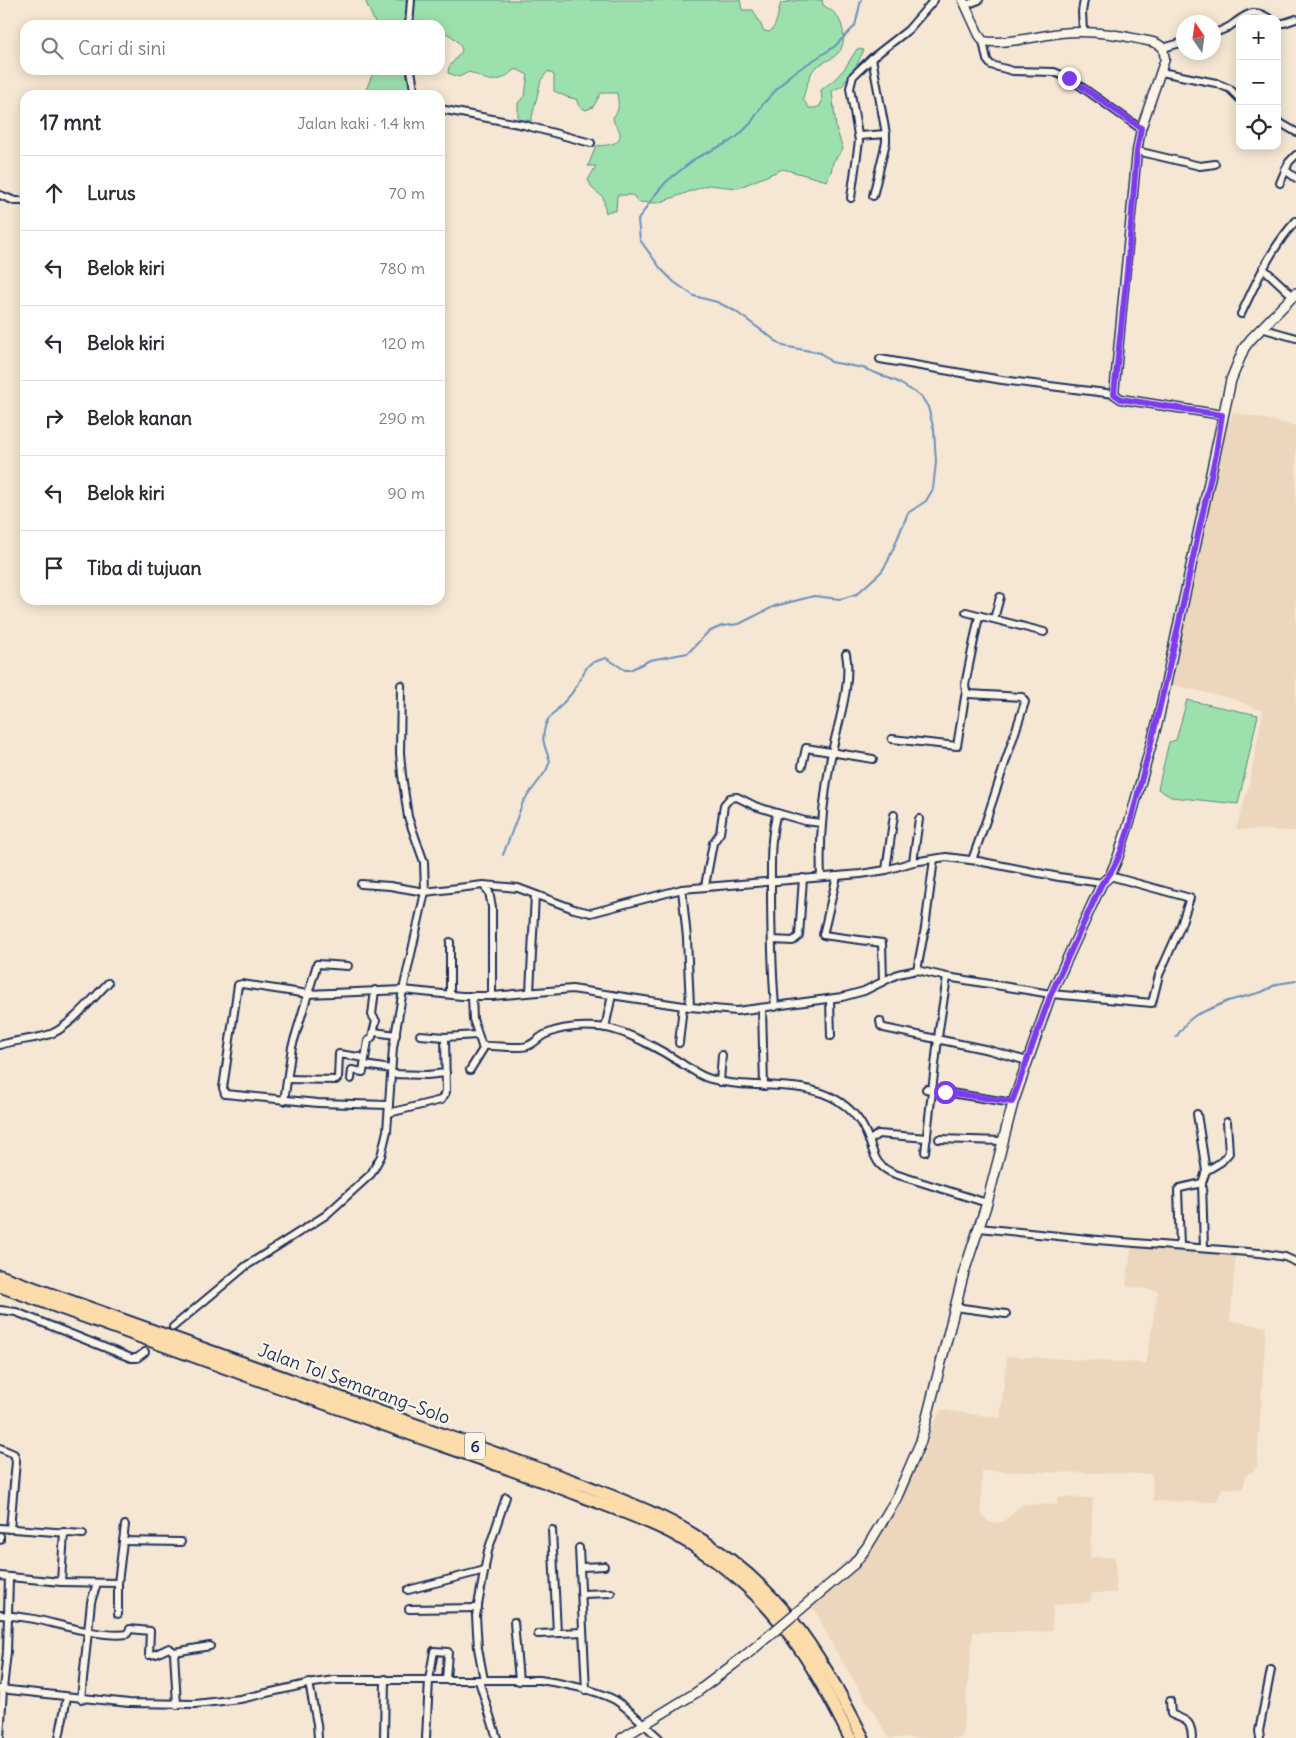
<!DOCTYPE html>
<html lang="id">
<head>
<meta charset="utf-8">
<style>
	:root { --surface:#fff; --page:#f7f7f7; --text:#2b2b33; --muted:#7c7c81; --line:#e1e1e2 }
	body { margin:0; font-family:Delius,sans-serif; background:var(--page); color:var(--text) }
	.controls { position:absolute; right:15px; top:15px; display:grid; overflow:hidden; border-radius:10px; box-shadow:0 2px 12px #0003 }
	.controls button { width:45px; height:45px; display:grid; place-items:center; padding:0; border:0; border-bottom:1px solid var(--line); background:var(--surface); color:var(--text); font:25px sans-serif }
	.compass { position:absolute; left:1176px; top:15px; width:45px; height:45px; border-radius:50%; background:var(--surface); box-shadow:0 2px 12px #0003; rotate:347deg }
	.stop { position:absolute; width:15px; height:15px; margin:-11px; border:4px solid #7c3aed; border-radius:50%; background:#fff }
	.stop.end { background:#7c3aed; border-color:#fff; box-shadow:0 1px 5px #0008 }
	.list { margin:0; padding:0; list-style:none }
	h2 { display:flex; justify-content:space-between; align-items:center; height:65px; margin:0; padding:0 20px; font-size:21px }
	h2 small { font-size:16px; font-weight:400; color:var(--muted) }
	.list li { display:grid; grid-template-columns:32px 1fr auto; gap:15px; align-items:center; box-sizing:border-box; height:75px; padding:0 20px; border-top:1px solid var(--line) }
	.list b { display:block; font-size:19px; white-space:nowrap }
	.list em { font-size:16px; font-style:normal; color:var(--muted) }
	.icon { flex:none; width:28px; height:28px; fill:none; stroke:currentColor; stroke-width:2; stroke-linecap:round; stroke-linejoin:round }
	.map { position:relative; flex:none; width:1296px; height:1738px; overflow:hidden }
	.search { position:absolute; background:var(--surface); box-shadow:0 2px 12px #0003; left:20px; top:20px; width:425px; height:55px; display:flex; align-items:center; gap:12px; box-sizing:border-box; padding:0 18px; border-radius:15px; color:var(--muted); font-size:19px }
	.panel { position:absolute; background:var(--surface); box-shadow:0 2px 12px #0003; left:20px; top:90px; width:425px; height:515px; border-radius:15px }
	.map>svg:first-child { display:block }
</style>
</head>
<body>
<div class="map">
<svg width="1296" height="1738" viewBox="0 0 1296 1738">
	<rect width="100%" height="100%" fill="#f5e7d3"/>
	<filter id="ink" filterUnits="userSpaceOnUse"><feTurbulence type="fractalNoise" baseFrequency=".02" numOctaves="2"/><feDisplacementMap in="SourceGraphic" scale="10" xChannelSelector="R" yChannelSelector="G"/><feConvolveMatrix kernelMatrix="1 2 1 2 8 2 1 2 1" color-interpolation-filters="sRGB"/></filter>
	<g filter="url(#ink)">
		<g fill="#ecd6bd">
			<path d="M1232,412L1296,426V831L1236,829L1249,785L1263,711L1233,699L1164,683L1218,422L1231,421Z"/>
			<path d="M1132,1244L1236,1255L1230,1321L1266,1327L1257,1466L1252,1472L1246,1475L1243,1489L1222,1488L1217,1501L1213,1502L1153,1501L1152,1474L982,1471L981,1513L988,1521L993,1523L1003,1522L1020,1506L1025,1504L1057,1505V1497L1093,1498L1090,1557H1115L1116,1593H1092L1090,1601L1085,1603L1053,1605L1052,1630L1041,1632H973L962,1738H889L833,1646L816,1611L803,1598L822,1583L863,1545L887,1504L909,1456L922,1460L930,1431L941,1410L1000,1418L1007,1356L1146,1363L1158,1291L1126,1286Z"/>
		</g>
		<g fill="#9ce1ad" stroke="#5c8886">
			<path d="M365,0H740L742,10H753L764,31L770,32C778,24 777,14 781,3L800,0H822L823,5C827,8 832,10 835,14C844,22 847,45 838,53C831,61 819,63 813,70C811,72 803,96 803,99L809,108H815L820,106L822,101L821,90L834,80L845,68L857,49L864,50L856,66L842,86L832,91L836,128L843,149L833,162L831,172L827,181L783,169L738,188L708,185L658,203L638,202L633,195H617L616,211H609L606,213L603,197L593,189L588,180L596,166H588L596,146C604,145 621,146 620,134C619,129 618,127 614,123L613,117C621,109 618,102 617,93H601L593,107L586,110L579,106L576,99L567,97L554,91V75L548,71L541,80L531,121L518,119V103L525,95L528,75L516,69C511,71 508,76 503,78C487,84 484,77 469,72L459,77L448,73L449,67L462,51C460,40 450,34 440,31V25H376Z"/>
			<path d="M374,70H402L406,72L411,95H364Z"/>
			<path d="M1187,700L1258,715L1238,804L1171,797L1158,789L1169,742L1176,740Z"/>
		</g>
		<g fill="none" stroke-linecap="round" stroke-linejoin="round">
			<g stroke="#6b90bd" stroke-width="2">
				<path d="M503,855L523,802L546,771L550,761C544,744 540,740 547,721L572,693L587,667L591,663L606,658L625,670H630L650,660L688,653L708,632L722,626L739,624L775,606L814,596L840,599L857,594L882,571L888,561L908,513L926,501L933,489L936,462L934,430L928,407L921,396L896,381L863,368L831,362L821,353L783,346L735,311L717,302L694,296L674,282L661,269L640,240L638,220L654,196L667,181L696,158L729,142L738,136L751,123L763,104L790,75L834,47L855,26L861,0"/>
				<path d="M1176,1037L1187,1022L1196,1015L1228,1001L1262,992L1277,984L1296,981"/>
			</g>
			<defs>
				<g id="minor">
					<path d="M966,5L979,0"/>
					<path d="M1277,23H1284L1296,19"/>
					<path d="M409,25L411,0"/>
					<path d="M1083,31L1082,12L1084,0"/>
					<path d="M1214,33C1220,31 1227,29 1233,24C1246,15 1253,7 1270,19"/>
					<path d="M983,41L987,60L991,65L1013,71L1054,72L1069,78L1141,129"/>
					<path d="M1163,48L1184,42"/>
					<path d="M872,58L886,134V142L873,196"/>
					<path d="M411,70L415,95"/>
					<path d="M1161,72L1216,83L1230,89L1240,99"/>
					<path d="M440,109L524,125L591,143"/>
					<path d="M1277,121L1296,132"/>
					<path d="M859,136L886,134"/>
					<path d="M1137,151L1200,166L1215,164"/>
					<path d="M1285,170L1296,178"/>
					<path d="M1280,183L1289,162L1296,155"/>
					<path d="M0,195L15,201H25"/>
					<path d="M851,198L859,141L850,88L853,76L872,58L908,30L934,0"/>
					<path d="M1263,268L1293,296"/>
					<path d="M1241,314C1257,281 1271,248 1296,221"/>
					<path d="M1261,328L1296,338"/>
					<path d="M880,359L1002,380L1114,394"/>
					<path d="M966,612L1044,632"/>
					<path d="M994,619L1000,597"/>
					<path d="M892,739L957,746L966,691"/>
					<path d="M802,766L806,748L873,759"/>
					<path d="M972,860L987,818L1025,702L1022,697L969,694L966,691L965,685L979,616"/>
					<path d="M913,862L919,819"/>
					<path d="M886,870L894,815"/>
					<path d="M837,876L823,935L882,943L883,982"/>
					<path d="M821,877C819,835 824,793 832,752C838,723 852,683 846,654"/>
					<path d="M361,884L390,886L425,892L483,885L489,892L492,907V996"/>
					<path d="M483,885L518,888L574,909L591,913L682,889L861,874L886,870L913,862L946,857L978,861L1059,877L1102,883"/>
					<path d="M705,886L713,843L720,833L724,805L730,798L737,797L755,806L777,813L805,821L821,823"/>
					<path d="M682,889L687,938L690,1007"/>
					<path d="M772,940L793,941L799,936L803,878"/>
					<path d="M450,942V994"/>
					<path d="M917,970L925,928L934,859"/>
					<path d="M375,990L372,1015L376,1021L372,1037L368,1041L364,1065L391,1069"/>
					<path d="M530,992L535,895"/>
					<path d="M830,1000L831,1036"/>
					<path d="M775,1007C772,967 771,927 771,886C771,862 770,836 777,813"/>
					<path d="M762,1008L764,1086"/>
					<path d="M880,1021L881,1026L884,1028L989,1050L1027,1061"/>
					<path d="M605,1028L612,995"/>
					<path d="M374,1032L396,1035"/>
					<path d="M420,1035L445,1037"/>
					<path d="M679,1043L683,1006"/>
					<path d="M0,1045C17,1039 37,1040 53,1033C70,1026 95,996 108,983"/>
					<path d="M482,1046C492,1045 521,1049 527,1046C534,1044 539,1037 546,1034C561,1027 582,1026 598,1027C623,1028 663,1051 684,1065C693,1070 701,1077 711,1079C750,1091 801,1078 837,1100C850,1108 860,1119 866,1133C875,1152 872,1165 895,1174L987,1203"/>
					<path d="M470,1070L483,1049L473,1019L472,996"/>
					<path d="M391,1074L427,1075L446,1073"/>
					<path d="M287,1079L336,1080L338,1078L339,1054L365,1058"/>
					<path d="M351,1079L352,1070L363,1072L364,1065"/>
					<path d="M720,1082L722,1055"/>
					<path d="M926,1089L1013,1103"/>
					<path d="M284,1101L292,1047L317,964L348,966"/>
					<path d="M389,1105L318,1103L225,1094L223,1088L238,985L242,984L308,994L403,990L462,996H492L572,989L690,1007L737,1011L842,997L864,991L898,974L917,970L947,977L1051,994L1152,1003L1159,975L1180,928L1190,898L1110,876"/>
					<path d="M389,1113L441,1100L446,1092L445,1037L477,1035"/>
					<path d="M1197,1114L1206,1171L1202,1183L1204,1248"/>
					<path d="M939,1139L1002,1141"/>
					<path d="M869,1141L878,1134L927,1138"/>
					<path d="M925,1152L939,1030L947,977"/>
					<path d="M1206,1171L1221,1162L1229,1153L1227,1122"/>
					<path d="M979,1228L1098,1240L1260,1253L1285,1257L1296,1262"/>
					<path d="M1180,1246L1178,1190L1180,1188L1202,1183"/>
					<path d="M955,1307L1006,1314"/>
					<path d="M0,1310L16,1312L131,1358H137L145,1352"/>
					<path d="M173,1327L246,1266L326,1215L371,1174L381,1156L387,1131L393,1048L403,990L425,892L424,862L408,817L402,775L400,753L401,685"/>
					<path d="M0,1448L14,1454L16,1461L10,1529"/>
					<path d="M0,1528L83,1534"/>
					<path d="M552,1530L557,1633"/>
					<path d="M0,1536V1540"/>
					<path d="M123,1541L181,1542"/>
					<path d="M579,1548L586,1690"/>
					<path d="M581,1567L604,1566"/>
					<path d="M0,1576L61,1582L118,1583L125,1525"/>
					<path d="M61,1582L64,1532"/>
					<path d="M408,1590L485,1570"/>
					<path d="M582,1594L611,1593"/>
					<path d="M409,1609L478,1608"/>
					<path d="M118,1614V1583"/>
					<path d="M0,1615C13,1616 26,1617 39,1620C61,1625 105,1638 127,1634L130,1629L150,1631L149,1655L156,1654L169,1648L174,1652L177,1705"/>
					<path d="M514,1622L519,1681"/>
					<path d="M538,1634L583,1632"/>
					<path d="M174,1652L210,1646"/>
					<path d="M484,1680L478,1648L476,1616L488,1551L506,1497"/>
					<path d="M479,1681L497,1738"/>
					<path d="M309,1683L317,1724L318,1738"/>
					<path d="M0,1689L129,1703L195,1704L240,1699L307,1684L334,1680H540C561,1683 597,1690 615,1700C631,1710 645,1726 659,1738"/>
					<path d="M81,1699L91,1602L97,1583"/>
					<path d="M1170,1701L1171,1714C1186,1721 1191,1719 1192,1738"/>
					<path d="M0,1738L3,1689L7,1652L9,1577"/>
					<path d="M59,1738L67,1697"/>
					<path d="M384,1738L385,1679"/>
					<path d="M426,1738L429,1680L434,1651L448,1652L446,1680"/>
					<path d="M1260,1738L1259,1731L1271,1670"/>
				</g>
				<path id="tertiary" d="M963,0L979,35L983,41C1004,45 1038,36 1060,33C1087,30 1112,33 1138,39C1146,41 1157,41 1163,48L1165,59L1141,129L1137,151L1114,394L1121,399L1223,415"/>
				<g id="secondary">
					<path d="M828,1586L854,1564L867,1547L896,1499L921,1441L964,1272L987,1203L1013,1103L1051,994L1102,883L1110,876L1118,857L1131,817L1158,720L1231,380L1244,348L1251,339L1296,293"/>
					<path d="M622,1738L697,1692"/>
				</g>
				<g id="motorway">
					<path d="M0,1276L584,1485C620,1500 658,1513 692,1534C778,1585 819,1650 863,1738"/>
					<path d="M0,1286C138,1336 275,1386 413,1435C470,1455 526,1474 582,1496C613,1508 645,1519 674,1534C696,1546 717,1561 736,1577C789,1621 820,1677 850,1738"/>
				</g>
			</defs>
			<use href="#minor" stroke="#1b2f5e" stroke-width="10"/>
			<use href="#tertiary" stroke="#1b2f5e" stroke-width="11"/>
			<use href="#secondary" stroke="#1b2f5e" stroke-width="12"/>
			<use href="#motorway" stroke="#1b2f5e" stroke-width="15"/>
			<use href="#minor" stroke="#fcf5e5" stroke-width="6"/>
			<use href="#tertiary" stroke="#fcf5e5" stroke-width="8"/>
			<use href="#secondary" stroke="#fcf5e5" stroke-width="9"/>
			<use href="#motorway" stroke="#fddcac" stroke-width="11"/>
			<defs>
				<path id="secondary-bridge" d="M697,1692L746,1655L828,1586"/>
			</defs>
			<use href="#secondary-bridge" stroke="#1b2f5e" stroke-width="12" stroke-linecap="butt"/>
			<use href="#secondary-bridge" stroke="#fcf5e5" stroke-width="9"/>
		</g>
	</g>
	<g fill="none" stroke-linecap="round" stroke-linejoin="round" filter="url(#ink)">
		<path stroke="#7c3aed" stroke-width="6" d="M945,1092L1012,1102L1051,994L1102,883C1122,865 1133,812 1140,785C1170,676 1190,565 1216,454L1222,415L1121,399L1114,394L1127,272L1137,151L1141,128L1069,78"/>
	</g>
	<g text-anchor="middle" stroke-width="4.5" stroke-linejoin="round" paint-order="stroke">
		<rect fill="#fcf5e5" stroke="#5e6a86" stroke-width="1" x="465" y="1432.5" width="20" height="27" rx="4"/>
		<g font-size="16" font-weight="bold" fill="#1b2f5e">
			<text x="475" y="1452">6</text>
		</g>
		<g font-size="18" fill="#1b2f5e" stroke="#fcf5e5">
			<text transform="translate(354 1384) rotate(20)" y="6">Jalan Tol Semarang–Solo</text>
		</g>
	</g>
</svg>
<div class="controls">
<button>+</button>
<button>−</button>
<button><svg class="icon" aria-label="locate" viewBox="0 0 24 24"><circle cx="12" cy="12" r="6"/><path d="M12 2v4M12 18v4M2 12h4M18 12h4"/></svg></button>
</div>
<svg class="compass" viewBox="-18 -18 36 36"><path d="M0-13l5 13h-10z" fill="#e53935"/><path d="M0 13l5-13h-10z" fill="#7c7c81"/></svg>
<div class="stop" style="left:945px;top:1092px"></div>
<div class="stop end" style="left:1069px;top:78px"></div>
<div class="search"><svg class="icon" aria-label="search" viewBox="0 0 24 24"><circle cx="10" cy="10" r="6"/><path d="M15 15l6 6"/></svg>Cari di sini</div>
<section class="panel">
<h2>17 mnt<small>Jalan kaki · 1.4 km</small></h2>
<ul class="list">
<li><svg class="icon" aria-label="ahead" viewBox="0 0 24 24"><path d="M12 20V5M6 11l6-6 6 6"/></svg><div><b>Lurus</b></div><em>70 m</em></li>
<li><svg class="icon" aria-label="left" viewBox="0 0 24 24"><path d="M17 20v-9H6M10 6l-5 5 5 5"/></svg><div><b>Belok kiri</b></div><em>780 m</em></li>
<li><svg class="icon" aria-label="left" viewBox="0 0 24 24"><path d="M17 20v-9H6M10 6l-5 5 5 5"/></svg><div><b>Belok kiri</b></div><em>120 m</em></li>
<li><svg class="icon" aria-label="right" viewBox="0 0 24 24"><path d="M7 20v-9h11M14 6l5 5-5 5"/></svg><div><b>Belok kanan</b></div><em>290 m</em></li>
<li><svg class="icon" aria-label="left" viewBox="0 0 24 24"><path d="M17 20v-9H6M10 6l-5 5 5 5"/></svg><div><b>Belok kiri</b></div><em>90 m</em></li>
<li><svg class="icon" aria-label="arrive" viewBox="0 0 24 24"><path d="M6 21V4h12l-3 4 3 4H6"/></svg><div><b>Tiba di tujuan</b></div></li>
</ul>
</section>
</div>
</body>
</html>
